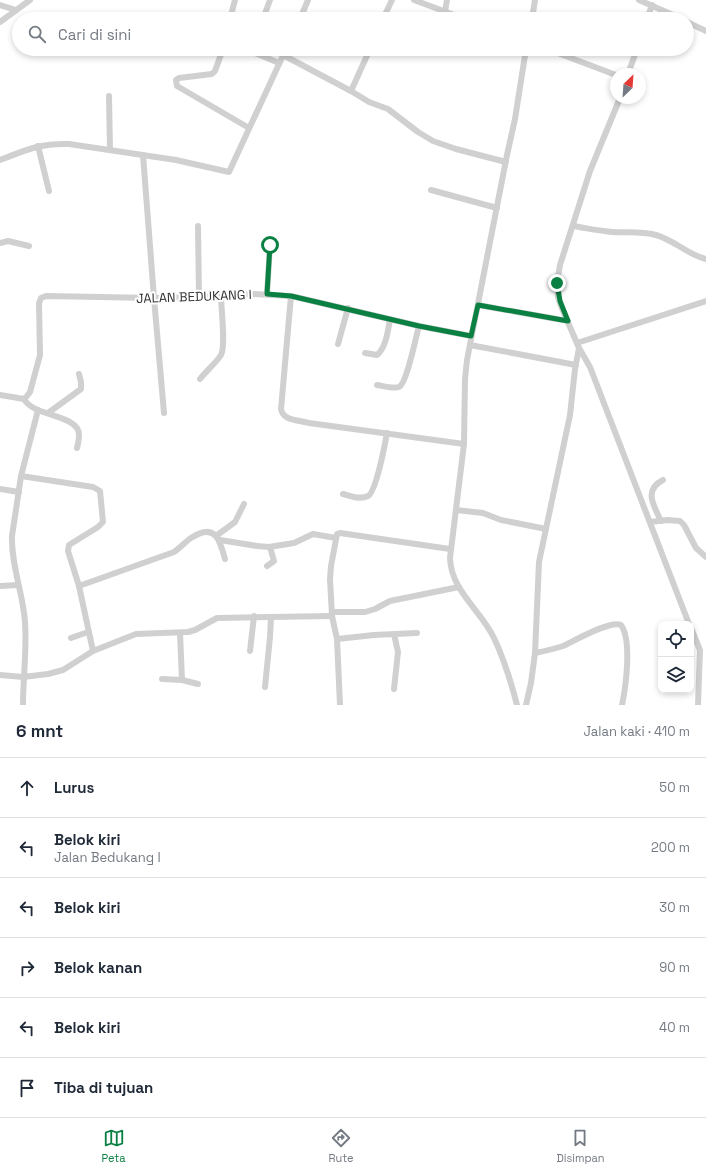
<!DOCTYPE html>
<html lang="id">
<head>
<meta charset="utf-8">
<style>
	:root { --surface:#fff; --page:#f2f2f3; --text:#1f2937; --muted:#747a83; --line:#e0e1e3; --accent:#0b8043 }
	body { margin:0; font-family:"Space Grotesk",sans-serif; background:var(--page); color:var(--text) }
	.controls { position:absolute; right:12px; bottom:12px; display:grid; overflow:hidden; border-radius:8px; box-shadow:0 2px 6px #0003 }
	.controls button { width:36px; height:36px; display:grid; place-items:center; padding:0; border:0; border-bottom:1px solid var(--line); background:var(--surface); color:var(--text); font:20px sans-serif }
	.compass { position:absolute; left:610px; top:68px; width:36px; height:36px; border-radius:50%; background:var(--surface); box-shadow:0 2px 6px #0003; rotate:25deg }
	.stop { position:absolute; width:12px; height:12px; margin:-9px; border:3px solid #0b8043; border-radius:50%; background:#fff }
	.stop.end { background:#0b8043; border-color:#fff; box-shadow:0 1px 4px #0008 }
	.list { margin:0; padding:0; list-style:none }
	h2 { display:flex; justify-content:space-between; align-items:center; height:52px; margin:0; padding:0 16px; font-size:17px }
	h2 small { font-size:13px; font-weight:400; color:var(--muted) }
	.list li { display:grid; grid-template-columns:26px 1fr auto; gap:12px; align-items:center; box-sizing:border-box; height:60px; padding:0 16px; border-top:1px solid var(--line) }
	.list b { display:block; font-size:15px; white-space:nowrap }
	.list p { margin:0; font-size:13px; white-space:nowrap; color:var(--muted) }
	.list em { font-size:13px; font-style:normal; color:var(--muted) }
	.icon { flex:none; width:22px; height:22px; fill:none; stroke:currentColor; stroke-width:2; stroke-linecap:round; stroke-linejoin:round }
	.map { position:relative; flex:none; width:706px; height:705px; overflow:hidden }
	.search { position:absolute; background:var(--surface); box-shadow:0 2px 6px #0003; left:12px; right:12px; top:12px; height:44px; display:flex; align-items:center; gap:10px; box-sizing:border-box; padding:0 14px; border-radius:22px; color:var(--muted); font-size:15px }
	.sheet { height:412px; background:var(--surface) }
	nav { display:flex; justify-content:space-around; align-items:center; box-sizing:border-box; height:56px; border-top:1px solid var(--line); background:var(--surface); font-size:11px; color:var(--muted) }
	nav a { display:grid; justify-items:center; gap:2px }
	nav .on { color:var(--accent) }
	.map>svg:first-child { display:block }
</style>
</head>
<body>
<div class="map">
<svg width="706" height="705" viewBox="0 0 706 705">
	<rect width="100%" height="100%" fill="#fff"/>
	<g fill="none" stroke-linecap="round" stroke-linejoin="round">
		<g stroke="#d0d0d0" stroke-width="6">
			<path d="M414,0L465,19"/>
			<path d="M639,0L682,19"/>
			<path d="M0,5L16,10"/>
			<path d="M445,11L447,0"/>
			<path d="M230,19L235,0"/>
			<path d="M263,19L270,0"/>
			<path d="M300,19L308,0"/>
			<path d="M383,19L392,0"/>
			<path d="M532,19L535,0"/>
			<path d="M647,19L652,5"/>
			<path d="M0,22L30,0"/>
			<path d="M687,22L706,31"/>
			<path d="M223,49L215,71L212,74L179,78L176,80L177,86L249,128"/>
			<path d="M246,49L279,63"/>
			<path d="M547,49L616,75"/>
			<path d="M283,55L351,91L369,102L388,109L418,132L433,141L456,149L506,162"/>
			<path d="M628,74L637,49"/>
			<path d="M351,91L370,49"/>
			<path d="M109,96L110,150"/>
			<path d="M620,98L590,171L560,265L557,283L558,297L561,306L579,348L590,367L689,624"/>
			<path d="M38,146L49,191"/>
			<path d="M143,155L154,298L164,413"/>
			<path d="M0,160C26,150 40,143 69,144L176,160L229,172L286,49"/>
			<path d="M431,190L497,208"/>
			<path d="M198,226L199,297"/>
			<path d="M573,226C586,228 599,231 613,232C627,233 641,231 656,235C674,240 688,255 706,259"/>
			<path d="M0,243L8,241L29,246"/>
			<path d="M267,294L270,245"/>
			<path d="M291,296L281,409C283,421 299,420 309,423L464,444"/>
			<path d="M478,305L568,321"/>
			<path d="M577,343L706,301"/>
			<path d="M338,344L348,308"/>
			<path d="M470,345L576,365"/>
			<path d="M365,353L377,355C386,348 388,330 390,319"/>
			<path d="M200,379C206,371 216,363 221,355C226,346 221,308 221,296"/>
			<path d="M377,385C383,386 393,389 399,387C407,383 416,336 419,326"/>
			<path d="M0,395L24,399L27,396L30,392L40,355L39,303L41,298L46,296L154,298L199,297L253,294L291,296L419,326L471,336"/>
			<path d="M24,399C33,417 79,414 79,435C79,439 78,444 77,448"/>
			<path d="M48,413L81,389V382L79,374"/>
			<path d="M21,476L93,487L100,491L103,522L98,527L69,545L68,551L79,586L93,651"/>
			<path d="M0,489L19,492"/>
			<path d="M343,494C350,496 360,500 368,496C376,492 385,444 387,433"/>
			<path d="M456,510L483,513L501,520L546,529"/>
			<path d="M661,521C654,506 643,490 663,480"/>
			<path d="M650,522L667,520L680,521L684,525L696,548L706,557"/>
			<path d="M216,536L235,522L244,504"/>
			<path d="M220,540L257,546L269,547L294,543L313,534L336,538"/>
			<path d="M267,566L274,561L270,547"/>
			<path d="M0,586L18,585"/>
			<path d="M79,586L174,552C180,548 185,542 191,538C215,522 220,540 225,559"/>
			<path d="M332,612H365L375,609L390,601L459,587"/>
			<path d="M691,628L700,650L698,705"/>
			<path d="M180,633L182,680L198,684"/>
			<path d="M71,638L88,632"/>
			<path d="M337,639L374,635L417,633"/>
			<path d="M250,651L254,616"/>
			<path d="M535,653C545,651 554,649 563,646C574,641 610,620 621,625C632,640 626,686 622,705"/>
			<path d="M0,675L23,677L48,674L63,670L93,651L136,634L188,632L195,630L217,618L332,616"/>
			<path d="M162,679L182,680"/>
			<path d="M265,687L270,637L271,617"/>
			<path d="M394,689L398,652L394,634"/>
			<path d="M23,705C23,677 27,650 25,622C23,593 11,565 12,536L21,476L38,410"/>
			<path d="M340,705L337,639L332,616L330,579L331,566L337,534L340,533L450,549"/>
			<path d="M517,705C511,682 504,659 494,638C481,610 451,591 450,558L464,444L465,379L467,360L507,155L515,119L526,49"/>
			<path d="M526,705L531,683L535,653L539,562L570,415L575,369L579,348"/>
		</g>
	</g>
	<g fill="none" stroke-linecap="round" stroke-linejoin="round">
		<path stroke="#0b8043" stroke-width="5" d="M270,245L267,294L291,296L419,326L471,336L478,305L568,321L560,301L557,283"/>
	</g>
	<g text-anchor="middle" stroke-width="4" stroke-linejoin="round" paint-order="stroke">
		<g font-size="13" fill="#333" stroke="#fff">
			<text transform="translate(194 296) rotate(-2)" y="5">JALAN BEDUKANG I</text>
		</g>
	</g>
</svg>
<div class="controls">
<button><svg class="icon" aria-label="locate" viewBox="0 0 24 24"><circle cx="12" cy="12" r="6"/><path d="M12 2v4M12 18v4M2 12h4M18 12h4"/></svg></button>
<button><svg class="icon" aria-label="layers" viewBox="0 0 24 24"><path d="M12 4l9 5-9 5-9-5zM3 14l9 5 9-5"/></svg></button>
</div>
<svg class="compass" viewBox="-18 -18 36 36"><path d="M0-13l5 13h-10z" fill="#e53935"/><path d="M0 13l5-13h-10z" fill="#747a83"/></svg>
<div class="stop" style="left:270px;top:245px"></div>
<div class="stop end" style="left:557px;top:283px"></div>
<div class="search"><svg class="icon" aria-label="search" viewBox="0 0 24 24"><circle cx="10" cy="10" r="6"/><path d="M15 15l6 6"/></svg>Cari di sini</div>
</div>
<section class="sheet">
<h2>6 mnt<small>Jalan kaki · 410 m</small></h2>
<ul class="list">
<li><svg class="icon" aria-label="ahead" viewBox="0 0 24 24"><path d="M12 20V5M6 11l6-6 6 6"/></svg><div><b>Lurus</b></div><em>50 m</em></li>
<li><svg class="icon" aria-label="left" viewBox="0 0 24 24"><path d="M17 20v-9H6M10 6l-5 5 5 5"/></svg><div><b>Belok kiri</b><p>Jalan Bedukang I</p></div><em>200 m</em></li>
<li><svg class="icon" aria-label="left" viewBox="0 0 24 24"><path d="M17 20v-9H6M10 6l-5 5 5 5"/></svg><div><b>Belok kiri</b></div><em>30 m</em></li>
<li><svg class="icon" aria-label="right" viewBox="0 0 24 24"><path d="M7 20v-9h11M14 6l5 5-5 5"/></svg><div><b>Belok kanan</b></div><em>90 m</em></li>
<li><svg class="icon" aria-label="left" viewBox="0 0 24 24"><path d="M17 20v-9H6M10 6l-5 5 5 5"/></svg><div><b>Belok kiri</b></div><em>40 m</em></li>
<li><svg class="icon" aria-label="arrive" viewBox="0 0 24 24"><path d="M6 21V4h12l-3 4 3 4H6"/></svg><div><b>Tiba di tujuan</b></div></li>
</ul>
</section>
<nav>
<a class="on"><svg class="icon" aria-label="map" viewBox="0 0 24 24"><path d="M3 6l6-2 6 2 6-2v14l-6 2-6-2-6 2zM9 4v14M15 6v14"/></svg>Peta</a>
<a><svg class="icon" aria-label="directions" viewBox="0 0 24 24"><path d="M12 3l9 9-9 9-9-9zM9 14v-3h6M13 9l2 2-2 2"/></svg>Rute</a>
<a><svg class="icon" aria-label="saved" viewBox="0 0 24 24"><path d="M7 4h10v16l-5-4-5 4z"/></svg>Disimpan</a>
</nav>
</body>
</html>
